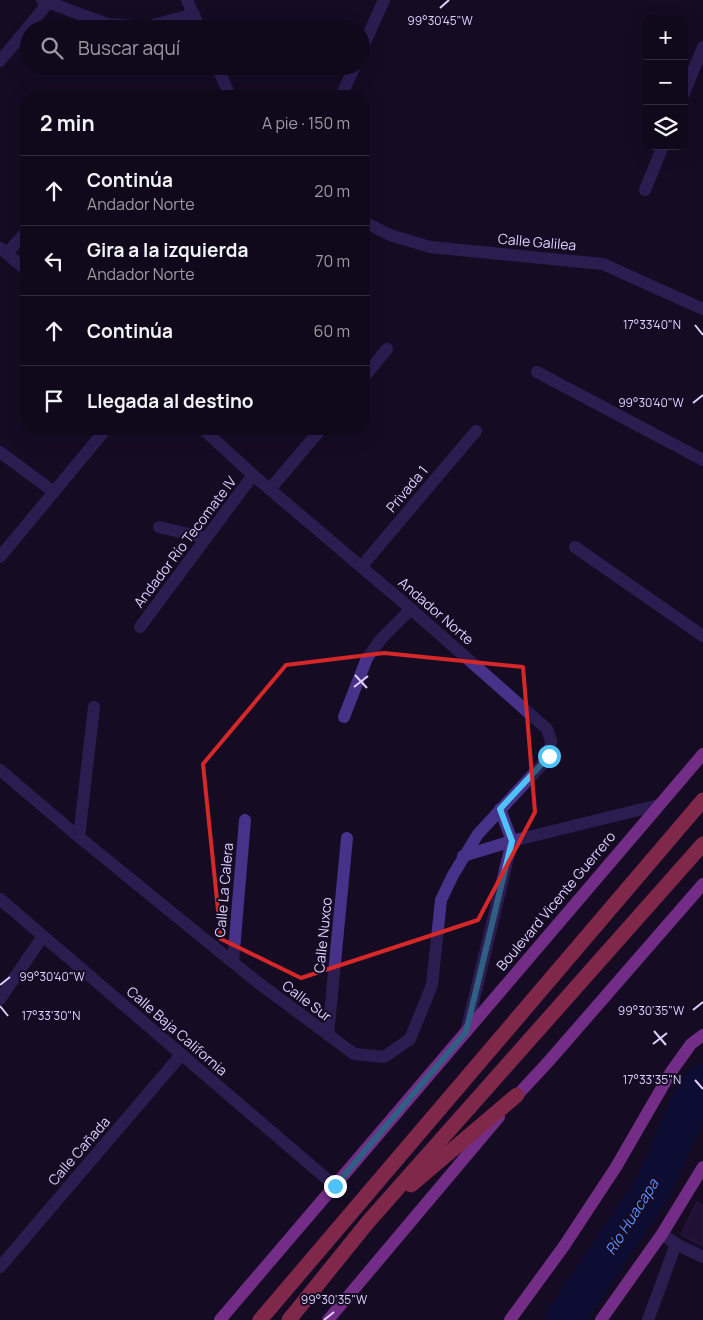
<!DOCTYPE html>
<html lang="es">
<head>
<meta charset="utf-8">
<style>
	:root { --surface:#10091b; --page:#191224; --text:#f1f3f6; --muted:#9c9aa3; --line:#302a3a }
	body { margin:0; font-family:Manrope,sans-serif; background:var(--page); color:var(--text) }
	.controls { position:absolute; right:15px; top:15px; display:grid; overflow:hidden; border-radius:10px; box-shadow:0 5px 20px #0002 }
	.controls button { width:45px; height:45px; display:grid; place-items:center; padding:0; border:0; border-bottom:1px solid var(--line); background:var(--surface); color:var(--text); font:25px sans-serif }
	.stop { position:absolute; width:15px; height:15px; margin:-11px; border:4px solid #4fc3f7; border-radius:50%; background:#fff }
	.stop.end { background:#4fc3f7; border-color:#fff; box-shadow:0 1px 5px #0008 }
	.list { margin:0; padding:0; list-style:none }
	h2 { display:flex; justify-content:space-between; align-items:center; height:65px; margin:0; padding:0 20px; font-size:21px }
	h2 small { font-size:16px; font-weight:400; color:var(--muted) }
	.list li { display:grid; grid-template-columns:32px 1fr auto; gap:15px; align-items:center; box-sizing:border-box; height:70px; padding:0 20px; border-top:1px solid var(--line) }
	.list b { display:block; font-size:19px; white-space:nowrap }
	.list p { margin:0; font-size:16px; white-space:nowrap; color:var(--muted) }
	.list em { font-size:16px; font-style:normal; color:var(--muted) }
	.icon { flex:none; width:28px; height:28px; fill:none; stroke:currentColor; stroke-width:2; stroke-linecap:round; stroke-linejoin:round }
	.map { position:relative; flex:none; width:703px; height:1320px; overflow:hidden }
	.search { position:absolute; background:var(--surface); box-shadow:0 5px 20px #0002; left:20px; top:20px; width:350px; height:55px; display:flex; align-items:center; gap:12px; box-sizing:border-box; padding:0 18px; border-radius:28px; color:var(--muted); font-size:19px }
	.panel { position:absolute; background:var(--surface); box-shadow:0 5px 20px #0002; left:20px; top:90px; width:350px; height:345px; border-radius:20px }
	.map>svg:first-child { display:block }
</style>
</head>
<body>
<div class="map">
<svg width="703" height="1320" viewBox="0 0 703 1320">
	<rect width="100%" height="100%" fill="#150c24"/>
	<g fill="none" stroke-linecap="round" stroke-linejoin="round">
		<path stroke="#040d45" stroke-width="38" d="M564,1320L653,1188L694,1094L703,1083"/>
	</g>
	<path fill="#2b1647" stroke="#472576" d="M697,1202L703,1205V1246L681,1235Z"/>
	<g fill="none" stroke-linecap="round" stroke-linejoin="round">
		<g stroke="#483188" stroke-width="12">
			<path d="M42,0L107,24L146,27L194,14"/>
			<path d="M187,0L200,29"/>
			<path d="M361,51L384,0"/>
			<path d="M0,61L49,2"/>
			<path d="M217,66L230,96"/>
			<path d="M684,93L703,47"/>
			<path d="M341,96L355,66"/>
			<path d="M645,190L663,146"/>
			<path d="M364,222L390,235L430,247L603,264L703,309"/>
			<path d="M0,248L26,270"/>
			<path d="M7,253L26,232"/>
			<path d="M537,372L703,460"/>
			<path d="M364,377L387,349"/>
			<path d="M0,452L54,492"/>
			<path d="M270,489L321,429"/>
			<path d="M159,527L206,538"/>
			<path d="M575,547L703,636"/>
			<path d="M0,557L106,429"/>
			<path d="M361,567L476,431"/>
			<path d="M140,627L253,475"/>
			<path d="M344,717L367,658L382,638L411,609"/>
			<path d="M0,770L79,837L256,981L354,1054L384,1057L410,1039L432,985L441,900L453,875L478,834L549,757L551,741L547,729L411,609L253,475L203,429"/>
			<path d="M79,837L94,707"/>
			<path d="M463,856L512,841L659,805"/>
			<path d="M0,899L335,1186"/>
			<path d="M233,962L245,820"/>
			<path d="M0,999L43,936"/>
			<path d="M466,1032L512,841L500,809"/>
			<path d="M328,1035L347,838"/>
			<path d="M662,1234L676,1244L703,1257"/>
			<path d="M0,1267L181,1055"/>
			<path d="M648,1320L676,1244"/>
		</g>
		<g stroke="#e656ff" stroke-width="12">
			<path d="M511,1102L549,1061L703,884"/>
			<path d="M220,1320L703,754"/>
			<path d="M328,1320L499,1117"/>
			<path d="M510,1320L564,1246L616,1167L671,1072L691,1044L703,1035"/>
			<path d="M601,1320L662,1234L703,1167"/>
		</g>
		<g stroke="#ff4a78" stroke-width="15">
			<path d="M411,1185L517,1095"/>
			<path d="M260,1320L703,800"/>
			<path d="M289,1320L368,1222L703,844"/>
		</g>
	</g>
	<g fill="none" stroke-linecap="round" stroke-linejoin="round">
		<path stroke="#4fc3f7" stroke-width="6" d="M335,1186L466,1032L512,841L500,809L549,756"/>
	</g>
	<path d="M0 0H703V1320H0ZM384,653L523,667L535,812L478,920L301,978L221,939L203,764L286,665Z" fill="#150c24" fill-opacity=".55" fill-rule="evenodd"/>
	<path fill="none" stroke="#d62828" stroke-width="4" stroke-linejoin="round" d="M384,653L523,667L535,812L478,920L301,978L221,939L203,764L286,665Z"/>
	<path fill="none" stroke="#dfcfff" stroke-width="2" d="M440,8L449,0M695,325L703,335M693,403L703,395M355,675L367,688M354,687L368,676M0,985L10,977M0,1006L8,1016M693,1010L703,1002M654,1031L666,1045M653,1044L667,1033M695,1080L703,1089M324,1320L334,1312"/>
	<g text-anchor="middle" stroke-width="4" stroke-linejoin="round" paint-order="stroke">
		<g font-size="14" fill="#dfcfff" stroke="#150c24">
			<text transform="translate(537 242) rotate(5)" y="5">Calle Galilea</text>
			<text transform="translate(407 489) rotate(-50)" y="5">Privada 1</text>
			<text transform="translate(185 542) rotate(-53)" y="5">Andador Río Tecomate IV</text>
			<text transform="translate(436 611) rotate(41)" y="5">Andador Norte</text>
			<text transform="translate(224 890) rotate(-85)" y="5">Calle La Calera</text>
			<text transform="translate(556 901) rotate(-50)" y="5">Boulevard Vicente Guerrero</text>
			<text transform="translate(323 935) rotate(-84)" y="5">Calle Nuxco</text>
			<text transform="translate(307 1001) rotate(37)" y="5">Calle Sur</text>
			<text transform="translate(177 1031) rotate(41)" y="5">Calle Baja California</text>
			<text transform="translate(79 1151) rotate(-49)" y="5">Calle Cañada</text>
		</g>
		<g font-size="15" font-style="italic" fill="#5d8fff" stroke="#150c24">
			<text transform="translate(632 1217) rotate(-58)" y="5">Río Huacapa</text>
		</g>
	</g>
	<g font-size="12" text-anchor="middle" fill="#dfcfff" stroke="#150c24" stroke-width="4" stroke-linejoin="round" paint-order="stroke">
		<text x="440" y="25">99°30'45"W</text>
		<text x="652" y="329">17°33'40"N</text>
		<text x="651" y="407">99°30'40"W</text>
		<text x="52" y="981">99°30'40"W</text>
		<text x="651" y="1015">99°30'35"W</text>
		<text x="51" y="1020">17°33'30"N</text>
		<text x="652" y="1084">17°33'35"N</text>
		<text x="334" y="1304">99°30'35"W</text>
	</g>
</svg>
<div class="controls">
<button>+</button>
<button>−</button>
<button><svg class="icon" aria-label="layers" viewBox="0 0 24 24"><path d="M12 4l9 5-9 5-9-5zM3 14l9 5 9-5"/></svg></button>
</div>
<div class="stop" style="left:549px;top:756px"></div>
<div class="stop end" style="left:335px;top:1186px"></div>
<div class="search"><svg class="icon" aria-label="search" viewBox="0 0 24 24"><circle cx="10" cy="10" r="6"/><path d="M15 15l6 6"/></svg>Buscar aquí</div>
<section class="panel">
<h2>2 min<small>A pie · 150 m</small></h2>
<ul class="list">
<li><svg class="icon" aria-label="ahead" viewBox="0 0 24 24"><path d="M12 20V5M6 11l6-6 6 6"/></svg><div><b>Continúa</b><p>Andador Norte</p></div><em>20 m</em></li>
<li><svg class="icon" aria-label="left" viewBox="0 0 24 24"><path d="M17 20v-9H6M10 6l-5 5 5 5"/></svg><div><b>Gira a la izquierda</b><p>Andador Norte</p></div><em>70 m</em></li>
<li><svg class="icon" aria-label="ahead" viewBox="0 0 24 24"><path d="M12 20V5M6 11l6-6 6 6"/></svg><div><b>Continúa</b></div><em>60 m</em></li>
<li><svg class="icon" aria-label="arrive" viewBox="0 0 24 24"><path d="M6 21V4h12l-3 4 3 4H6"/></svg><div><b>Llegada al destino</b></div></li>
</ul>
</section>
</div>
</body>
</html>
